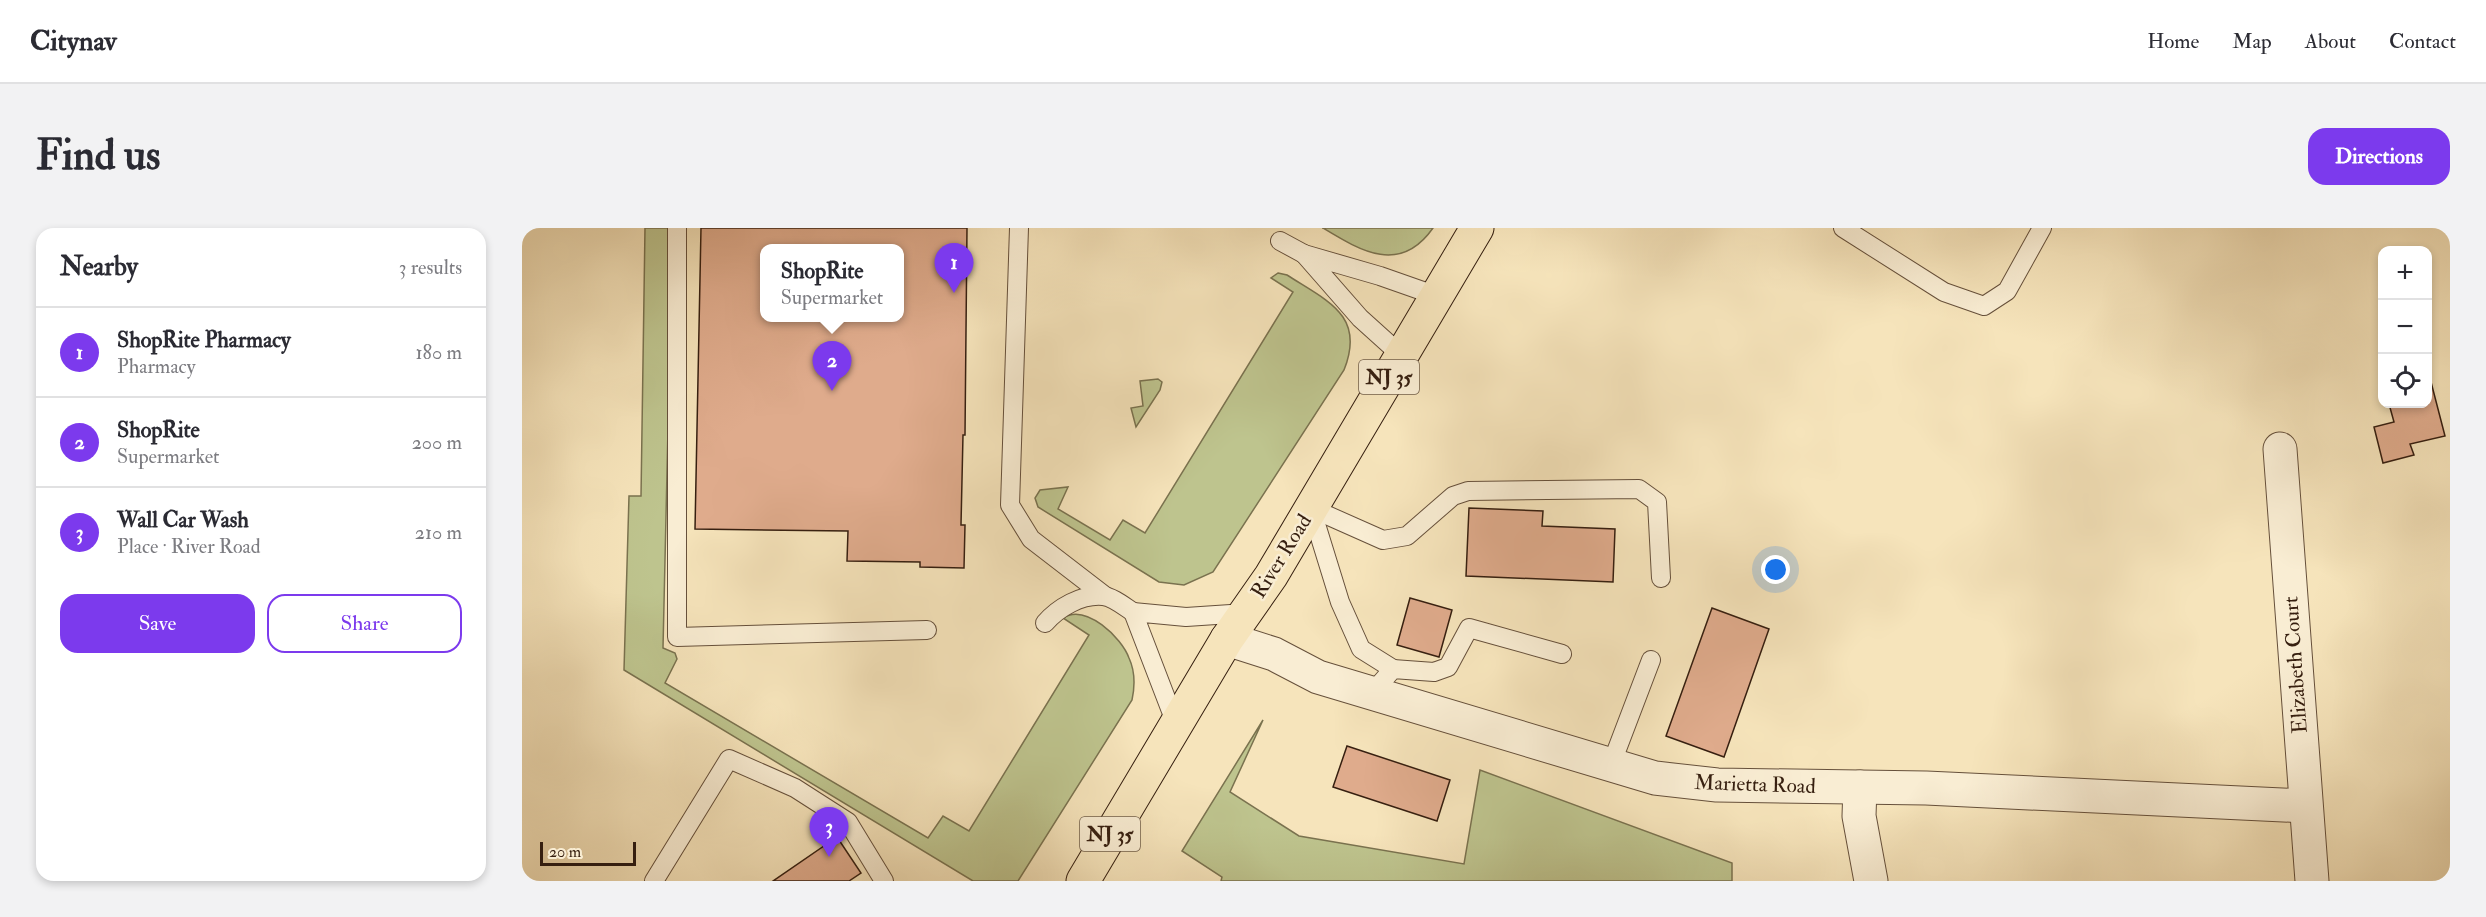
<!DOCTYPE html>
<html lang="en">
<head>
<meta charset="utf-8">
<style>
	:root { --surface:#fff; --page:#f2f2f3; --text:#2b2b33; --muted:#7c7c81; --line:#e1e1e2; --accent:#7c3aed }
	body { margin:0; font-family:"IM FELL Double Pica",serif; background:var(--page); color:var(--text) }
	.controls { position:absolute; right:18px; top:18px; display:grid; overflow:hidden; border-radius:12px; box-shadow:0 3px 9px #0003 }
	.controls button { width:54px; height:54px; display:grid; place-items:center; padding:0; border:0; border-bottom:2px solid var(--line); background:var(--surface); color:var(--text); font:30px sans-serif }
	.scale { position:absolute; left:18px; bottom:15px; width:96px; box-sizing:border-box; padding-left:6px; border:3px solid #361f10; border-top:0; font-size:16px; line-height:21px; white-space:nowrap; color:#361f10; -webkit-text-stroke:4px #f9edd3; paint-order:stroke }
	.you { position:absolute; left:1254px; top:342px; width:21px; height:21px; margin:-15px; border:4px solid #fff; border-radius:50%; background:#1a73e8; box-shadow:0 0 0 9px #1a73e833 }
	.badge { display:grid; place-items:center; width:39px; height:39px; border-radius:50%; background:var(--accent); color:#fff; font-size:20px; font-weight:700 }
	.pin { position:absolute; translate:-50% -50px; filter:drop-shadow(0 2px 3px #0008) }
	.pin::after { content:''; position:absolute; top:32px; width:21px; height:18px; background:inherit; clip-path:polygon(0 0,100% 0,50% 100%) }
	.popup { position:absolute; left:238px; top:16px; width:144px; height:78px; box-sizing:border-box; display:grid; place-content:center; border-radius:12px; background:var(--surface); filter:drop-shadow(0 2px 4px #0005); font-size:20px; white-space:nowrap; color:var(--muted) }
	.popup b { font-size:22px; color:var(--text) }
	.popup::after { content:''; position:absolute; left:50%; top:100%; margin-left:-12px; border:12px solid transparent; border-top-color:var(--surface) }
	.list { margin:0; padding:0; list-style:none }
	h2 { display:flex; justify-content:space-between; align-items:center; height:78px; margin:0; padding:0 24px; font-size:26px }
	h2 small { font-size:20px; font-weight:400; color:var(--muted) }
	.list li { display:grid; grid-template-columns:39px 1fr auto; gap:18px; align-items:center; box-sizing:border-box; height:90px; padding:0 24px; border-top:2px solid var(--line) }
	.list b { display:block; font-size:22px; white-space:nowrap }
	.list p { margin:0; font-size:20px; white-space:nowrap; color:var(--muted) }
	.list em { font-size:20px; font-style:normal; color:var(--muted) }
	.actions { display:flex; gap:12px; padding:18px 24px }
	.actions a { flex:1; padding:14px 0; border:2px solid var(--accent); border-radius:18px; text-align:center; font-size:21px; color:var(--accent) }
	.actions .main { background:var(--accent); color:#fff }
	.icon { flex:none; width:33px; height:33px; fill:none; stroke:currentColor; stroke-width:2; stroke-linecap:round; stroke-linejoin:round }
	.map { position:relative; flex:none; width:1928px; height:653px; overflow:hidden; border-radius:18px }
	header { display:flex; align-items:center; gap:36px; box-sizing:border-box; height:84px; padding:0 30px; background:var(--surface); border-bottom:2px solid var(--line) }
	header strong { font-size:28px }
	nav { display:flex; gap:33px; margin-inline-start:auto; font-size:21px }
	.intro { display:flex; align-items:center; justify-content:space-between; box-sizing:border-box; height:144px; padding:0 36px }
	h1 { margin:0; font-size:42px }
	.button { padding:15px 27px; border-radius:18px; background:var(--accent); color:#fff; font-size:21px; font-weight:700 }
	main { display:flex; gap:36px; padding:0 36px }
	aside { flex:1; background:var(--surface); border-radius:18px; box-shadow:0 3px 9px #0003 }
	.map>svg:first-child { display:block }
</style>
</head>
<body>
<header>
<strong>Citynav</strong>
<nav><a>Home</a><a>Map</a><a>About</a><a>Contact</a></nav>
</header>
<div class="intro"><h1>Find us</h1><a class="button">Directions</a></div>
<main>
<aside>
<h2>Nearby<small>3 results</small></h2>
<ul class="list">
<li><span class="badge">1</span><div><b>ShopRite Pharmacy</b><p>Pharmacy</p></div><em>180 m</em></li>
<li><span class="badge">2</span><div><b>ShopRite</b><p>Supermarket</p></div><em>200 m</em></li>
<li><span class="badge">3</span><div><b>Wall Car Wash</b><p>Place · River Road</p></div><em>210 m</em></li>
</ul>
<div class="actions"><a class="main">Save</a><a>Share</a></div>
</aside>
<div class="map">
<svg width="1928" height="653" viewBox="0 0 1928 653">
	<rect width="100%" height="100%" fill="#f6e4bb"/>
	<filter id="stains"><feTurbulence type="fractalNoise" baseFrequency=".00333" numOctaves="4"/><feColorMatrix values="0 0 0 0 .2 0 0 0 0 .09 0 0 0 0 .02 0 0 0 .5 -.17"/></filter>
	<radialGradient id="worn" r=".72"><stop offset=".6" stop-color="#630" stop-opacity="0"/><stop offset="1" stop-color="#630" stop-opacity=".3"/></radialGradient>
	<g fill="#bec48e" stroke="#7a724f" stroke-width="1.5">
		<path d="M123,0H149L150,25L141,420L153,425L155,431L143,455L406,610L421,588L447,603L567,407L541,390C564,375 600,410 607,430C613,443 613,458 610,472L496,653H451L102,442L107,268H119Z"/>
		<path d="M801,0H800H911C878,47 839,23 801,0Z"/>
		<path d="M756,45L765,47C805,73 844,87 822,142L691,344L662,357L637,354L516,279L513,270L518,262L546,259L536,281L588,312L601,292L623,305L771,64L749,50Z"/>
		<path d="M636,151L640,154L638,162L614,199L609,180L621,178L618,153Z"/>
		<path d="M741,492L708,564L777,608L942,636L958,542L1210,635V653H699L700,649L660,623Z"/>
	</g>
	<g fill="#dfab8c" stroke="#361f10" stroke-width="1.5" fill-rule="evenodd">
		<path d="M179,0H445L443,207H441L439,297H443L442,340L398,339V334L325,333L326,303L173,301ZM242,21H378V90H242Z"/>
		<path d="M1909,154L1923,208L1888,216L1892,227L1861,235L1852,199L1872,194L1867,176H1906V155Z"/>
		<path d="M947,280L1021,283L1020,298L1093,301L1091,354L944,348Z"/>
		<path d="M888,370L930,382L917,429L875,417Z"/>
		<path d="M1190,380L1247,401L1202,529L1144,508Z"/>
		<path d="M825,518L928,552L915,593L811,559Z"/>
		<path d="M315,609L339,645L327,653H251Z"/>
	</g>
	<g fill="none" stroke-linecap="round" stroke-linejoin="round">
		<defs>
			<g id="service">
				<path d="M155,0V409L405,402"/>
				<path d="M497,0L488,277L509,311L583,368"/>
				<path d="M1321,0L1422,64L1462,78L1485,63L1520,0"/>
				<path d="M758,13L782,26"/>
				<path d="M879,127L838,90L782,26L858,48L915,68"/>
				<path d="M789,280L861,312L885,308L931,268L946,263L1117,261L1135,274L1139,350"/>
				<path d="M789,280L818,374L839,421L871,441"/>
				<path d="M523,395C536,380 559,366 581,368C591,369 603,379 611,384"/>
				<path d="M850,465L871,441L912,444L926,439L947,400L1040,426"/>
				<path d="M654,496L611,384L664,389L724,385"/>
				<path d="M1089,537L1129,432"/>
				<path d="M132,653L207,531L273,560L326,594L362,653"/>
			</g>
			<g id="minor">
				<path d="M1758,221L1790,653"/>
				<path d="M705,411L752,426L796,449L1133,550L1195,557L1404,560L1783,578"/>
				<path d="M1338,559L1337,588L1349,653"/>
			</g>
			<path id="trunk" d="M561,653L705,411L749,348L955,0"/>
		</defs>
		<use href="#service" stroke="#66503b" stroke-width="20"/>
		<use href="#minor" stroke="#66503b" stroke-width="35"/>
		<use href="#trunk" stroke="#361f10" stroke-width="35"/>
		<use href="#service" stroke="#f9edd3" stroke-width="18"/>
		<use href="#minor" stroke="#f9edd3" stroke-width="33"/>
		<use href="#trunk" stroke="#f6e4bb" stroke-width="33"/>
	</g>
	<g text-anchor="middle" stroke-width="5" stroke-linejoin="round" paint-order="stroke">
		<g fill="#f9edd3" stroke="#705d4a" stroke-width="1.5">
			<rect x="837" y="132" width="60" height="34" rx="4.5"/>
			<rect x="558" y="589" width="60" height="34" rx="4.5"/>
		</g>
		<g font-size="20" font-weight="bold" fill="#361f10">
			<text x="867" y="156">NJ 35</text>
			<text x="588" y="613">NJ 35</text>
		</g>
		<g font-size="21" fill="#361f10" stroke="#f9edd3">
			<text transform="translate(759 328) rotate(-58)" y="7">River Road</text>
			<text transform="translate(1773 437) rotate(-94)" y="7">Elizabeth Court</text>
			<text transform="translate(1233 556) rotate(2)" y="7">Marietta Road</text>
		</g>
	</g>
	<rect width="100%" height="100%" filter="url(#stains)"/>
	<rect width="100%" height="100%" fill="url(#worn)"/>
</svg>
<div class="controls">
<button>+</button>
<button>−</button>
<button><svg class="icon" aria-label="locate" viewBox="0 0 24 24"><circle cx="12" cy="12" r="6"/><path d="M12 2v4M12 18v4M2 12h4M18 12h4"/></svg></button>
</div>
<div class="scale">20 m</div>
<div class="you"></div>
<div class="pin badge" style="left:432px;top:65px">1</div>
<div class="pin badge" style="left:310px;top:163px">2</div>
<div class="popup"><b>ShopRite</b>Supermarket</div>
<div class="pin badge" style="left:307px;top:629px">3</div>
</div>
</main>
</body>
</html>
